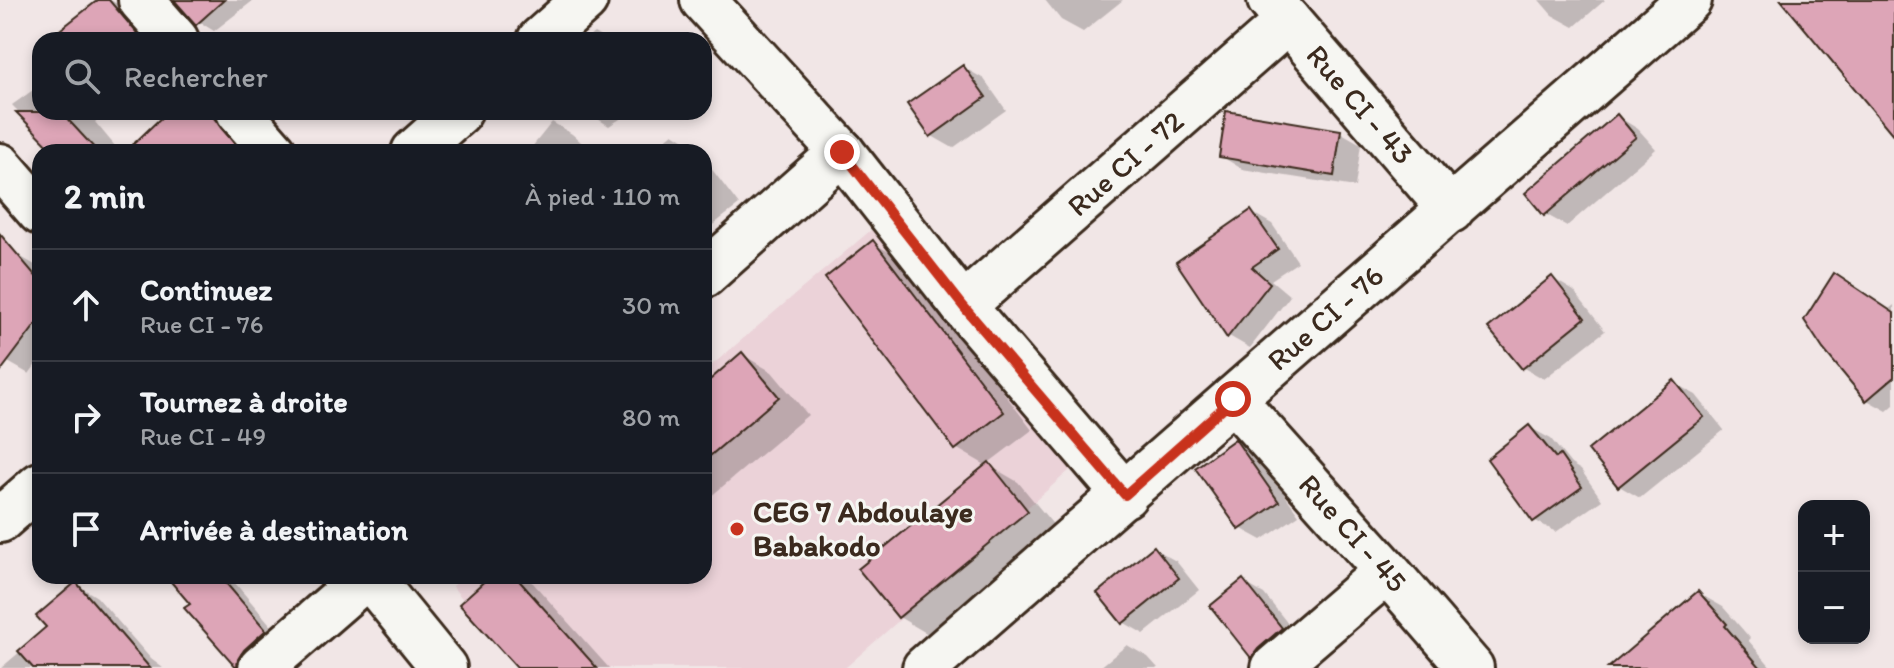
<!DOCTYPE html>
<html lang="fr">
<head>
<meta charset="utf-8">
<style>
	:root { --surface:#171b24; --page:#242831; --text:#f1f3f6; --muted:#9ea1a6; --line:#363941 }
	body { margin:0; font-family:Itim,sans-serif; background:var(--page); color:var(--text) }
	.controls { position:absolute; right:24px; bottom:24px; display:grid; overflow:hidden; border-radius:16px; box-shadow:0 4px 12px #0003 }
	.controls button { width:72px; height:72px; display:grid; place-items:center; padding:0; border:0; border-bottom:2px solid var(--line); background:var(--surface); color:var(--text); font:40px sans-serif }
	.stop { position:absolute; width:24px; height:24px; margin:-18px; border:6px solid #c8321e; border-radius:50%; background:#fff }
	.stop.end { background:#c8321e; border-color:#fff; box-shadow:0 2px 8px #0008 }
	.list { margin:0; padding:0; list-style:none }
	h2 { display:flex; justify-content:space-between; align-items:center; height:104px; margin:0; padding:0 32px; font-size:34px }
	h2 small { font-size:26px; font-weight:400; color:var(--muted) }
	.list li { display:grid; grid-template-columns:52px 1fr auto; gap:24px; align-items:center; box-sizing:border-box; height:112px; padding:0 32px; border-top:2px solid var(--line) }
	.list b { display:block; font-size:30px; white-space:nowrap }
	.list p { margin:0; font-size:26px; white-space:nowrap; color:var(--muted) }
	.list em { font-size:26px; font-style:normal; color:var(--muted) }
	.icon { flex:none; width:44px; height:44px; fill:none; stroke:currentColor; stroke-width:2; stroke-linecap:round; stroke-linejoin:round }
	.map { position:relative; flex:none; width:1894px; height:668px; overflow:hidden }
	.search { position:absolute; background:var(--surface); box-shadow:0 4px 12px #0003; left:32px; top:32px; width:680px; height:88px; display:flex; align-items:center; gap:20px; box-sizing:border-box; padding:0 28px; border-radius:24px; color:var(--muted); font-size:30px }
	.panel { position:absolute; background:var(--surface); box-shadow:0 4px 12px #0003; left:32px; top:144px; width:680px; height:440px; border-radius:24px }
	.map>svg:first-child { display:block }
</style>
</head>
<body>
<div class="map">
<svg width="1894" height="668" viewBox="0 0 1894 668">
	<rect width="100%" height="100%" fill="#f1e6e6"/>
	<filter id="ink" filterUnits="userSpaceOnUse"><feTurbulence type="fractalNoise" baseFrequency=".0125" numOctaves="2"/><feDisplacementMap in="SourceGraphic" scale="16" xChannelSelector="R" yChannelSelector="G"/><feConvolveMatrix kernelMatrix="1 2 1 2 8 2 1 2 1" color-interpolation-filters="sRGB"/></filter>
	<g filter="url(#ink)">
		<path fill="#ebd2d8" d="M871,230L1078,463L845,668H519L452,586L464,576H704V372Z"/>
		<g fill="#0003">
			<path d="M101,0H110L125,8L151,40H50Z"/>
			<path d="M177,0H254L214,31L193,18Z"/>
			<path d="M1045,0H1123L1083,32L1061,20Z"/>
			<path d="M1539,0H1605L1574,27L1552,15Z"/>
			<path d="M594,33L606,40H585Z"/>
			<path d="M963,67L984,79L1006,110L953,148L932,136Z"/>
			<path d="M40,85V112H108L95,122L120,152H58L12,105Z"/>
			<path d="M170,112H220L253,152H129Z"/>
			<path d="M587,112H631L609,126Z"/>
			<path d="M1617,116L1638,129L1656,149L1567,226L1545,214Z"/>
			<path d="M552,122L572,134L592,152H528Z"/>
			<path d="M1340,132L1361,144L1355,187L1242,169L1221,156Z"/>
			<path d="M673,133L694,146L699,152H649Z"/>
			<path d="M704,159L739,205L706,230L704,229Z"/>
			<path d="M1251,212L1272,224L1298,262L1271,280L1290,296L1250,348L1229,336L1178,263Z"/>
			<path d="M873,243L903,260L1032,430L987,464L1018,482L1056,528L928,634L899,617L987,466L956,448Z"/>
			<path d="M14,253L35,265L40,271V359L29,374L8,362L0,353V260Z"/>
			<path d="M1552,278L1574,291L1605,331L1544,379L1523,367Z"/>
			<path d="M1894,305V405L1887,411L1867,400L1888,310Z"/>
			<path d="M743,355L772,372L808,415L704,502V387Z"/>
			<path d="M1674,383L1696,395L1724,430L1640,498L1619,486Z"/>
			<path d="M1529,427L1551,439L1571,464L1581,470L1602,500L1556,532L1534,520Z"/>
			<path d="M1235,442L1256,454L1299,515L1262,540L1240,528Z"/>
			<path d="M1154,549L1176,561L1199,590L1144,634L1123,622Z"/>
			<path d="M169,576H229L286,643L261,668H239L187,609L193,604Z"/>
			<path d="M493,576H521L533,583L609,668H519Z"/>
			<path d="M1243,582L1264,594L1302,641L1273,668L1253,656L1213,606Z"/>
			<path d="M76,584L97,597L151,659L163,668H1L48,628Z"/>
			<path d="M1698,593L1723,607L1750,638L1748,640L1772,668H1611Z"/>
			<path d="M1127,645L1148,657L1158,668H1099Z"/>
		</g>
		<g fill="#dda5b7" stroke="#3b2a1e" stroke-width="2">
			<path d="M98,0H109L143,40H47Z"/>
			<path d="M174,0H224L196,25Z"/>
			<path d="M1781,0H1894V136Z"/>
			<path d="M963,65L986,97L930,137L907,104Z"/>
			<path d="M1226,111L1341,130L1334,176L1219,157Z"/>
			<path d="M16,112H61L98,152H55Z"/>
			<path d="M167,112H209L241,152H125Z"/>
			<path d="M1617,114L1636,137L1544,216L1525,193Z"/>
			<path d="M1251,210L1278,249L1252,267L1270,283L1227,338L1176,262Z"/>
			<path d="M0,234L40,281V319L0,372Z"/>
			<path d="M873,240L1004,412L955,450L825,278Z"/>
			<path d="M1834,273L1894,313V377L1866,401L1823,349L1804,320Z"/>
			<path d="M1552,276L1585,318L1522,369L1488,328Z"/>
			<path d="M742,352L779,397L704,461V385Z"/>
			<path d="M1674,380L1704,417L1618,487L1588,450Z"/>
			<path d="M1529,425L1556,458L1560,455L1582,487L1533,522L1487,459Z"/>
			<path d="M1235,439L1279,502L1239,530L1195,468Z"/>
			<path d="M989,462L1028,511L898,618L858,569Z"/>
			<path d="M1154,546L1179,578L1122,624L1097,593Z"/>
			<path d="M166,576H220L266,630L244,650L238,659L237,668L184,608L190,604Z"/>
			<path d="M490,576H515L597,668H517L459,604Z"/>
			<path d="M1243,579L1282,628L1258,649L1251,658L1210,606Z"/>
			<path d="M76,582L150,668H33L18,651L46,627L36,616Z"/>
			<path d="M1698,591L1727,624L1725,626L1761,668H1608Z"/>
		</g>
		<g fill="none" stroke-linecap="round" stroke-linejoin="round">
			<defs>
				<g id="minor">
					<path d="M141,0L176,40"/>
					<path d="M703,0L842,152L963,306L1125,495"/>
					<path id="s1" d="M1270,0L1451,210"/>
					<path d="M540,40L585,0"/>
					<path d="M239,112L274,152"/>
					<path d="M414,152L459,112"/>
					<path d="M0,166L40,212"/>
					<path d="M704,275L842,152"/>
					<path id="s2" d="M963,306L1288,21"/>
					<path id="s3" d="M1233,399L1387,571L1471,668"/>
					<path d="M0,520L40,485"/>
					<path d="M369,576L444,668"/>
					<path d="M261,668L367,576"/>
					<path id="s4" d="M925,668L1689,0"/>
					<path d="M1274,668L1387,571"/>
				</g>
			</defs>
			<use href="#minor" stroke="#3b2a1e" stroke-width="50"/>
			<use href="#minor" stroke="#f6f6f2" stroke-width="44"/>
		</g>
	</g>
	<g fill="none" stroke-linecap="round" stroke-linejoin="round" filter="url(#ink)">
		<path stroke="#c8321e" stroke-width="10" d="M842,152L963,306L1125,495L1233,399"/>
	</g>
	<circle fill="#c8321e" stroke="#f6f6f2" stroke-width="3" cx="737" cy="529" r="8"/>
	<g text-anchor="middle" stroke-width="6" stroke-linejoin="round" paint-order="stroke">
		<g font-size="30" fill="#3b2a1e" stroke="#f6f6f2">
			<text dy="10" stroke="none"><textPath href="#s1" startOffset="138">Rue CI - 43</textPath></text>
			<text dy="10" stroke="none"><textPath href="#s2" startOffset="216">Rue CI - 72</textPath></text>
			<text dy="10" stroke="none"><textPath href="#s4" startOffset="532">Rue CI - 76</textPath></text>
			<text dy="10" stroke="none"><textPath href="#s3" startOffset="180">Rue CI - 45</textPath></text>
		</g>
		<g font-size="30" font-weight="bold" fill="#3b2a1e" stroke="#f6f6f2" text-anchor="start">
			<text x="753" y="522">CEG 7 Abdoulaye<tspan x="753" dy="34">Babakodo</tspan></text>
		</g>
	</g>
</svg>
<div class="controls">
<button>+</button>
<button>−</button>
</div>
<div class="stop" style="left:1233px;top:399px"></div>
<div class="stop end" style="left:842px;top:152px"></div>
<div class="search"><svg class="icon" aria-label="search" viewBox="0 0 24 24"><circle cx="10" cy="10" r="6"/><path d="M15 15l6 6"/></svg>Rechercher</div>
<section class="panel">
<h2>2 min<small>À pied · 110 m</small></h2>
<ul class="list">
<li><svg class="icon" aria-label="ahead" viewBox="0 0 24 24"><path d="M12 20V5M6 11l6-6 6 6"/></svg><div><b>Continuez</b><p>Rue CI - 76</p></div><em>30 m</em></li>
<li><svg class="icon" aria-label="right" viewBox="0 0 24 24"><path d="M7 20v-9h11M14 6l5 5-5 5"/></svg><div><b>Tournez à droite</b><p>Rue CI - 49</p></div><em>80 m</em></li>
<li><svg class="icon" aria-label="arrive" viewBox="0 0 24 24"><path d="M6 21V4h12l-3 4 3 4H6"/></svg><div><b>Arrivée à destination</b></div></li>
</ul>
</section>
</div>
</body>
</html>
